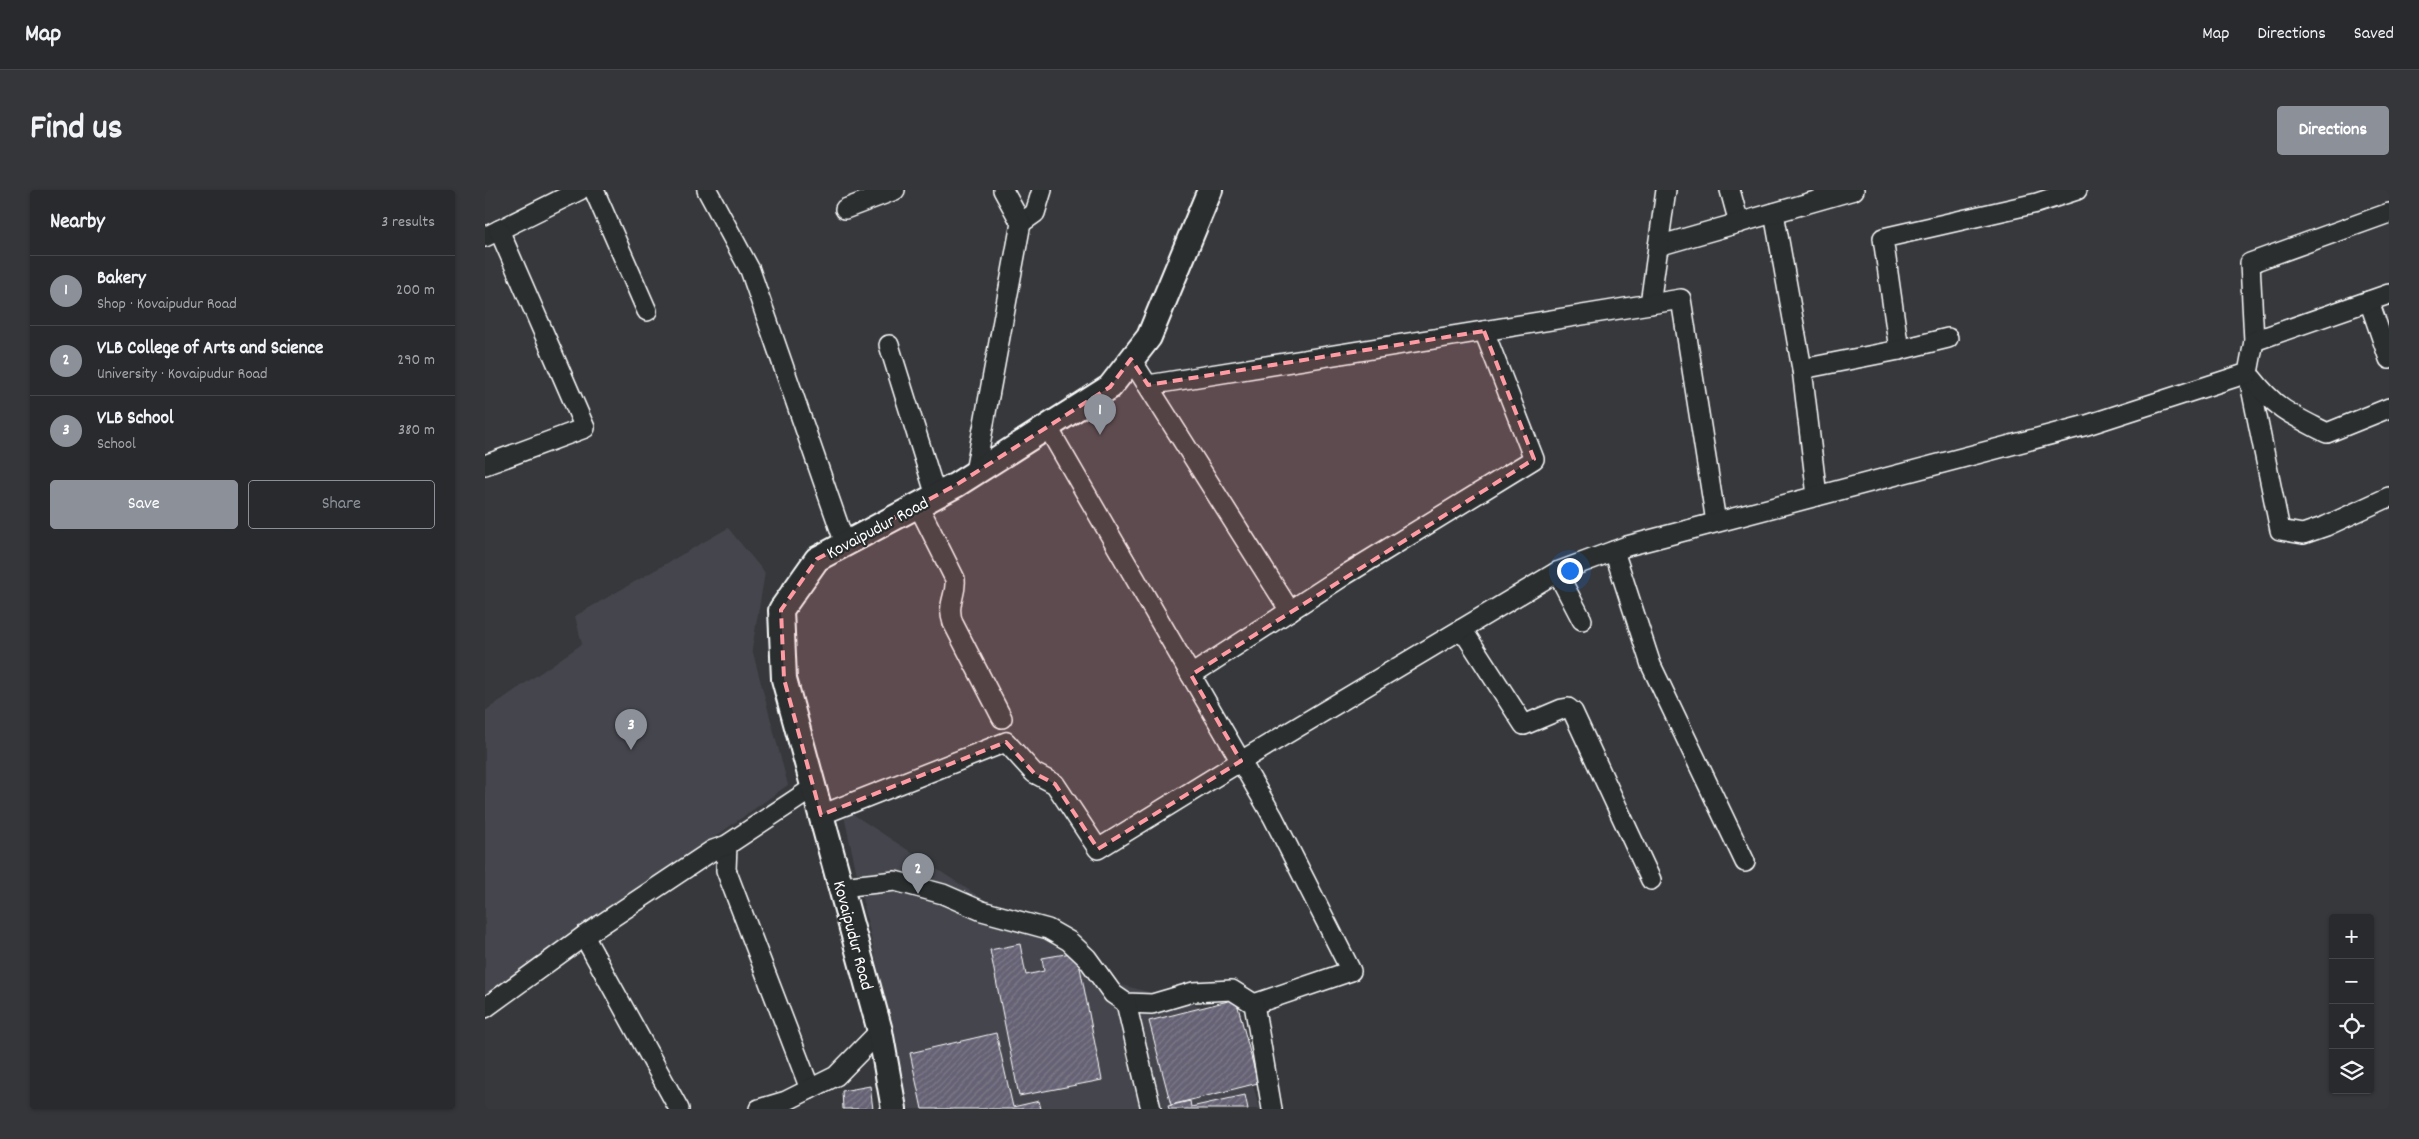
<!DOCTYPE html>
<html lang="en">
<head>
<meta charset="utf-8">
<style>
	:root { --surface:#282a2d; --page:#343639; --text:#f1f3f6; --muted:#a5a7aa; --line:#444649; --accent:#8c9099 }
	body { margin:0; font-family:Dekko,sans-serif; background:var(--page); color:var(--text) }
	.controls { position:absolute; right:15px; bottom:15px; display:grid; overflow:hidden; border-radius:5px; box-shadow:0 1px 4px #0004 }
	.controls button { width:45px; height:45px; display:grid; place-items:center; padding:0; border:0; border-bottom:1px solid var(--line); background:var(--surface); color:var(--text); font:25px sans-serif }
	.you { position:absolute; left:1084px; top:380px; width:18px; height:18px; margin:-12px; border:4px solid #fff; border-radius:50%; background:#1a73e8; box-shadow:0 0 0 8px #1a73e833 }
	.badge { display:grid; place-items:center; width:32px; height:32px; border-radius:50%; background:var(--accent); color:#fff; font-size:16px; font-weight:700 }
	.pin { position:absolute; translate:-50% -41px; filter:drop-shadow(0 1px 2px #0008) }
	.pin::after { content:''; position:absolute; top:26px; width:18px; height:15px; background:inherit; clip-path:polygon(0 0,100% 0,50% 100%) }
	.list { margin:0; padding:0; list-style:none }
	h2 { display:flex; justify-content:space-between; align-items:center; height:65px; margin:0; padding:0 20px; font-size:21px }
	h2 small { font-size:16px; font-weight:400; color:var(--muted) }
	.list li { display:grid; grid-template-columns:32px 1fr auto; gap:15px; align-items:center; box-sizing:border-box; height:70px; padding:0 20px; border-top:1px solid var(--line) }
	.list b { display:block; font-size:19px; white-space:nowrap }
	.list p { margin:0; font-size:16px; white-space:nowrap; color:var(--muted) }
	.list em { font-size:16px; font-style:normal; color:var(--muted) }
	.actions { display:flex; gap:10px; padding:15px 20px }
	.actions a { flex:1; padding:11px 0; border:1px solid var(--accent); border-radius:5px; text-align:center; font-size:18px; color:var(--accent) }
	.actions .main { background:var(--accent); color:#fff }
	.icon { flex:none; width:28px; height:28px; fill:none; stroke:currentColor; stroke-width:2; stroke-linecap:round; stroke-linejoin:round }
	.map { position:relative; flex:none; width:1904px; height:919px; overflow:hidden; border-radius:5px }
	header { display:flex; align-items:center; gap:30px; box-sizing:border-box; height:70px; padding:0 25px; background:var(--surface); border-bottom:1px solid var(--line) }
	header strong { font-size:24px }
	nav { display:flex; gap:28px; margin-inline-start:auto; font-size:18px }
	.intro { display:flex; align-items:center; justify-content:space-between; box-sizing:border-box; height:120px; padding:0 30px }
	h1 { margin:0; font-size:35px }
	.button { padding:12px 22px; border-radius:5px; background:var(--accent); color:#fff; font-size:18px; font-weight:700 }
	main { display:flex; gap:30px; padding:0 30px }
	aside { flex:1; background:var(--surface); border-radius:5px; box-shadow:0 1px 4px #0004 }
	.map>svg:first-child { display:block }
</style>
</head>
<body>
<header>
<strong>Map</strong>
<nav><a>Map</a><a>Directions</a><a>Saved</a></nav>
</header>
<div class="intro"><h1>Find us</h1><a class="button">Directions</a></div>
<main>
<aside>
<h2>Nearby<small>3 results</small></h2>
<ul class="list">
<li><span class="badge">1</span><div><b>Bakery</b><p>Shop · Kovaipudur Road</p></div><em>200 m</em></li>
<li><span class="badge">2</span><div><b>VLB College of Arts and Science</b><p>University · Kovaipudur Road</p></div><em>290 m</em></li>
<li><span class="badge">3</span><div><b>VLB School</b><p>School</p></div><em>380 m</em></li>
</ul>
<div class="actions"><a class="main">Save</a><a>Share</a></div>
</aside>
<div class="map">
<svg width="1904" height="919" viewBox="0 0 1904 919">
	<defs>
		<pattern id="building-hatch" width="6" height="6" patternUnits="userSpaceOnUse" patternTransform="scale(1.25)"><rect width="6" height="6" fill="#666274"/><path d="M-1 1l2-2M0 6l6-6M5 7l2-2" fill="none" stroke="#7d7a89"/></pattern>
	</defs>
	<rect width="100%" height="100%" fill="#36383c"/>
	<filter id="ink" filterUnits="userSpaceOnUse"><feTurbulence type="fractalNoise" baseFrequency=".02" numOctaves="2"/><feDisplacementMap in="SourceGraphic" scale="10" xChannelSelector="R" yChannelSelector="G"/><feConvolveMatrix kernelMatrix="1 2 1 2 8 2 1 2 1" color-interpolation-filters="sRGB"/></filter>
	<g filter="url(#ink)">
		<g fill="#44454d">
			<path d="M243,338L280,383L267,459L303,595L0,810V521L97,454L90,426Z"/>
			<path d="M357,617L623,791L710,815L751,838L775,919H424Z"/>
		</g>
		<g fill="url(#building-hatch)" stroke="#fff">
			<path d="M535,754L541,785L559,781L557,768L592,762L617,890L534,906L505,760Z"/>
			<path d="M751,809L773,893L686,915L664,831Z"/>
			<path d="M511,843L528,917L554,911L556,919H437L425,863Z"/>
			<path d="M385,896L388,919H358L357,901Z"/>
			<path d="M760,905L763,919H684L683,916L705,911L706,917Z"/>
		</g>
		<g fill="none" stroke-linecap="round" stroke-linejoin="round">
			<defs>
				<g id="minor">
					<path d="M109,0L162,121"/>
					<path d="M222,0L265,80L360,354"/>
					<path d="M1245,0L1254,33"/>
					<path d="M360,19L410,0"/>
					<path d="M1289,23L1317,179"/>
					<path d="M536,33L550,23L557,0"/>
					<path d="M0,47L95,0"/>
					<path d="M1173,56L1369,0"/>
					<path d="M1884,111L1904,169"/>
					<path d="M1165,114L1181,0"/>
					<path d="M1769,151L1765,73L1904,23"/>
					<path d="M404,155L451,306"/>
					<path d="M1414,160L1398,48L1552,13L1592,0"/>
					<path d="M646,169L805,421"/>
					<path d="M1763,183L1795,340L1818,344L1841,336L1904,307"/>
					<path d="M1767,188C1792,220 1807,225 1842,243L1904,218"/>
					<path d="M663,195L1196,109L1231,332"/>
					<path d="M562,236L788,627L866,781L769,814"/>
					<path d="M0,275L100,238L14,40"/>
					<path d="M490,282L536,33L518,0"/>
					<path d="M1332,306L1317,179L1414,160L1463,148"/>
					<path d="M433,315L470,389C472,406 461,413 468,433L517,528"/>
					<path d="M1129,361L1166,475L1260,672"/>
					<path d="M1072,382L1097,430"/>
					<path d="M977,439L1039,535L1077,519L1083,518L1088,522L1166,690"/>
					<path d="M706,485L860,385L1049,269L999,141"/>
					<path d="M336,625L521,552L549,583L570,594L613,659L756,571L1072,382L1142,356L1602,235L1763,183L1769,151L1904,104"/>
					<path d="M242,655L241,680L325,899"/>
					<path d="M356,697L410,691L458,704L497,721L563,739L584,751L602,768L628,804L641,813L667,814L708,802L747,800L769,814L787,919"/>
					<path d="M99,746L194,919"/>
					<path d="M641,813L666,919"/>
					<path d="M0,818L99,746L228,660L242,655L328,598"/>
					<path d="M274,919L301,911L351,886L395,841"/>
				</g>
				<path id="major" d="M409,919L395,841L299,489L296,420L332,369L471,295L625,197L664,147L725,0"/>
			</defs>
			<use href="#minor" stroke="#fff" stroke-width="22"/>
			<use href="#major" stroke="#fff" stroke-width="28"/>
			<use href="#minor" stroke="#2a2d2e" stroke-width="19"/>
			<use href="#major" stroke="#2a2d2e" stroke-width="24"/>
		</g>
	</g>
	<path fill="#ff9aa2" fill-opacity="0.2" stroke="#ff9aa2" stroke-width="4" stroke-dasharray="10 6" stroke-linejoin="round" d="M999,141L1049,269L706,485L756,571L613,659L570,594L549,583L521,552L336,625L299,489L296,420L332,369L471,295L625,197L646,169L663,195Z"/>
	<g text-anchor="middle" stroke-width="4.5" stroke-linejoin="round" paint-order="stroke">
		<g font-size="18" fill="#fff" stroke="#2a2d2e">
			<text transform="translate(392 337) rotate(-28)" y="6">Kovaipudur Road</text>
			<text transform="translate(369 745) rotate(75)" y="6">Kovaipudur Road</text>
		</g>
	</g>
</svg>
<div class="controls">
<button>+</button>
<button>−</button>
<button><svg class="icon" aria-label="locate" viewBox="0 0 24 24"><circle cx="12" cy="12" r="6"/><path d="M12 2v4M12 18v4M2 12h4M18 12h4"/></svg></button>
<button><svg class="icon" aria-label="layers" viewBox="0 0 24 24"><path d="M12 4l9 5-9 5-9-5zM3 14l9 5 9-5"/></svg></button>
</div>
<div class="you"></div>
<div class="pin badge" style="left:615px;top:245px">1</div>
<div class="pin badge" style="left:433px;top:704px">2</div>
<div class="pin badge" style="left:146px;top:560px">3</div>
</div>
</main>
</body>
</html>
